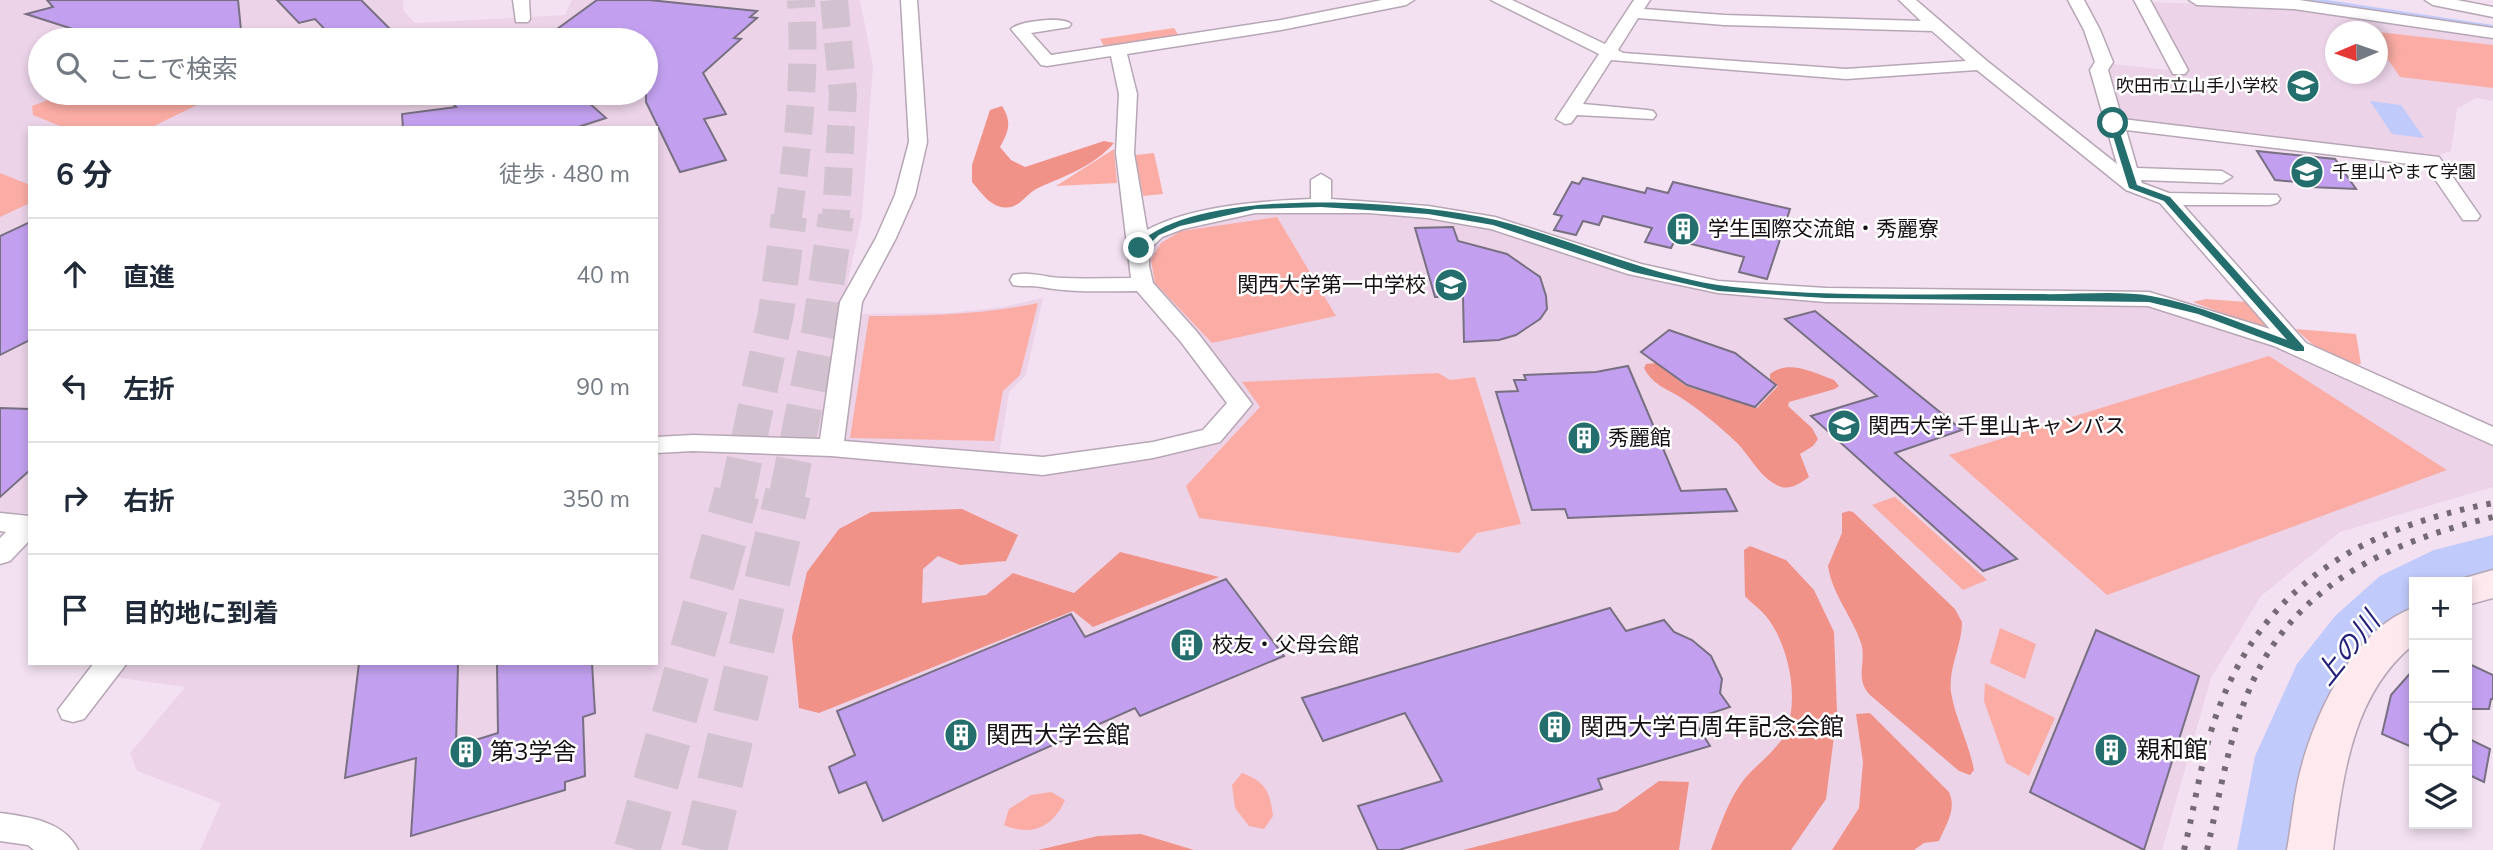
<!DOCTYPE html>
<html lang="ja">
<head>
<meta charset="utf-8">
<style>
	:root { --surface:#fff; --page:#f6f6f7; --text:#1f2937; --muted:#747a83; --line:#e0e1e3 }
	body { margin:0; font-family:Mulish,"Noto Sans JP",sans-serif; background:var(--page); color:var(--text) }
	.controls { position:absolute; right:21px; bottom:21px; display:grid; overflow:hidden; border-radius:0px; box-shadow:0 4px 10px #0003 }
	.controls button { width:63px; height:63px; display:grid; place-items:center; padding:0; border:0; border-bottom:2px solid var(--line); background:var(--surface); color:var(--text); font:35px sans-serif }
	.compass { position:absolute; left:2325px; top:21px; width:63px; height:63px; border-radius:50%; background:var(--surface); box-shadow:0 4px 10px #0003; rotate:268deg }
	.stop { position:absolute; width:21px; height:21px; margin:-16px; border:5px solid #246f6e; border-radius:50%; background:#fff }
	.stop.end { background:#246f6e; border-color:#fff; box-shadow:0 2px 7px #0008 }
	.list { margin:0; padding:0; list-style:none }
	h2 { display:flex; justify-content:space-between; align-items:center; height:91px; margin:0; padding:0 28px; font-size:30px }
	h2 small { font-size:23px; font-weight:400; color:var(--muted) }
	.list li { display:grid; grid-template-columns:46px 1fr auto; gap:21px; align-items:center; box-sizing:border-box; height:112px; padding:0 28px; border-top:2px solid var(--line) }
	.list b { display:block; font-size:26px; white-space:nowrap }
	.list em { font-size:23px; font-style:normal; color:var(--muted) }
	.icon { flex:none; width:38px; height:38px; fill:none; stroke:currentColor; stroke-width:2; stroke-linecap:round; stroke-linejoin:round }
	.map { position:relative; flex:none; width:2493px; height:850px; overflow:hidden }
	.search { position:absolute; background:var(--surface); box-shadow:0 4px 10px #0003; left:28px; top:28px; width:630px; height:77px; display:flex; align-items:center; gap:18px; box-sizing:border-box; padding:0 24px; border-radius:38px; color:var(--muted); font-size:26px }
	.panel { position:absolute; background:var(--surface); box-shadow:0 4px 10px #0003; left:28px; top:126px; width:630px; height:539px; border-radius:0px }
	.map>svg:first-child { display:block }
</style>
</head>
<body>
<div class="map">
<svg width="2493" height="850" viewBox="0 0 2493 850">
	<rect width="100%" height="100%" fill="#f3e1f1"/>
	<g fill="#ecd3e8" fill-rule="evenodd">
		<path d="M0,0H403L404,11L415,23L565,15L572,0H860L873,66L862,216L841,314L950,313L1003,307L1043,298L1026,375L1009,392L997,469L1045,474L1215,445L1251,407L1196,335L1151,284L1146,259L1158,241L1180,229L1252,213H1366L1443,219L1493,229L1720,293L2156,306L2296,353L2493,444V487L2340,532L2261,596L2211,678L2162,850H200L221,803L137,771L130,753L185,687L113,677L124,663H656V128H30V513H0ZM40,40H646V93H40Z"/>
		<path d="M2148,2L2271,6L2493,36V101L2476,98L2457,109L2451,151L2434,157L2122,121L2110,72L2112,64L2189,72ZM2336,32H2378V74H2336Z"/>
	</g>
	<g fill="#fbada5">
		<path d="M1174,28L1181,39L1105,48L1100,39Z"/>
		<path d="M2378,32L2493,45V88L2400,77L2378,45Z"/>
		<path d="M67,93H171L201,103L150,128H65L33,115L32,106Z"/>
		<path d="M1114,149L1117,183L1056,186Z"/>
		<path d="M1154,153L1163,194L1143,196L1135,155Z"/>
		<path d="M0,173L30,185V203L0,217Z"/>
		<path d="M1277,217L1336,316L1212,343L1155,283L1151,260L1161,243L1181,231Z"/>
		<path d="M2206,299L2247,302L2268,326L2257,327L2193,302Z"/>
		<path d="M1038,303L1020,375L1003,391L994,441L850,438L869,316C926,316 981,315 1038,303Z"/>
		<path d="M2296,329L2356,334L2361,364C2340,369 2310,344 2296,329Z"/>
		<path d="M2269,356L2447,470L2107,595L1949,455Z"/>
		<path d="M1438,373L1450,380L1475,377L1521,524L1477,533L1459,553L1199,518L1186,486L1260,407L1242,382Z"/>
		<path d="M1894,497H1895L1987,580L1963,590L1872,505Z"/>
		<path d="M2000,628L2036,644L2025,679L1990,663Z"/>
		<path d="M1985,683L2055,718L2029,776L2006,763L1984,701Z"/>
		<path d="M1242,773C1266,782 1270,792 1273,816L1264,829L1249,826L1235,808L1232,785Z"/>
		<path d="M1051,792L1065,800C1053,827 1032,837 1004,825L1009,809L1031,795Z"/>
	</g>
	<g fill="#f19289">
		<path d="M1002,106C1012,122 1009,131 1000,147L1011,160L1025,167L1104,141L1114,143C1094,166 1065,176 1038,188C1025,194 1019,211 1001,207C988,204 980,191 972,182V165L990,110Z"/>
		<path d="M1656,363L1686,386L1757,408L1778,386L1770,379V374C1789,359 1814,373 1834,380L1839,386L1835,389L1789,402L1788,406L1812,428L1818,439L1813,446L1800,454L1809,477C1798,485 1787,492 1775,484C1758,475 1749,454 1735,441C1718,425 1700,410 1680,397C1665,388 1652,384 1644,368L1646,364Z"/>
		<path d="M962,509L1018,535L1006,561L960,565L938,556L923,569L922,603L986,595L1013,573L1074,593L1120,552L1219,577L1093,627L1073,611L819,713L799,708L792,637L807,572L839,529L871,512Z"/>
		<path d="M1849,511L1853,512L1955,609L1962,622C1962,646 1948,668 1951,692C1955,718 1969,743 1974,770L1970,775L1959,771L1870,695C1854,679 1867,661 1861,643C1852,616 1832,594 1828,566L1842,533V513Z"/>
		<path d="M1750,546L1786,560L1814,590L1834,632L1837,713L1826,799L1791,850H1711C1720,826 1729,797 1746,777C1757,765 1770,755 1780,742C1803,709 1790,644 1765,615C1759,608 1751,603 1745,596L1744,550Z"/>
		<path d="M1870,713L1949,792C1957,810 1946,824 1939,841L1924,843L1914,850H1832L1859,808L1863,762L1856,714Z"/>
		<path d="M1659,781L1689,782L1679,850H1463L1617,811Z"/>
		<path d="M1141,834L1194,850H1038L1098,836Z"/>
	</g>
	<path fill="#c0cafb" d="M2370,101L2401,105L2424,138L2392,134Z"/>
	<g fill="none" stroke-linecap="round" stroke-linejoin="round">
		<path stroke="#c0cafb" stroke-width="6" d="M2307,0L2493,28"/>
		<path fill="#c0cafb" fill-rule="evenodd" d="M2493,535V573L2462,582H2414V608L2376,645L2341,691L2315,756L2301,850H2237L2255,756L2297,664L2336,615L2380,576L2434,550Z"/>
	</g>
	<g fill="#c2a0ef" stroke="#787082" stroke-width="2">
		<path d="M47,0H238L242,40H107L26,14L53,7Z"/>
		<path d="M277,0H361L401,40H335L315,19L299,23Z"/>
		<path d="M597,0H649L757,11L750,17L757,18L734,38L741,39L703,73L726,114L704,119L726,160L680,172L646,102V40H542Z"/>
		<path d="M442,93H578L606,118L575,128H403L402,114L456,107Z"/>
		<path d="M2257,151L2335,159L2356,189L2310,187L2308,183L2275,180Z"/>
		<path d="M1583,178L1645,193L1647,188L1668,193L1673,182L1790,209L1767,279L1739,272L1744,257L1675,240L1671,248L1645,242L1652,228L1603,216L1599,225L1583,221L1576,235L1554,230L1562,216L1554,214L1572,182L1579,184Z"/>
		<path d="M30,222V340L0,355V236Z"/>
		<path d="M1453,227L1458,241L1507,254L1540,277L1546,296L1547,309L1540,319L1516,335L1499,340L1464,342L1463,296L1435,297L1415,228Z"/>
		<path d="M1815,311L1962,430L1895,453L2017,559L1983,571L1811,416L1877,396L1785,319Z"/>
		<path d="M1669,330L1735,353L1776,385L1755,407L1687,385L1641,352Z"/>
		<path d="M1628,366L1681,491L1726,489L1737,511L1568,518L1565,509L1532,510L1496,392L1518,391L1514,380H1526L1524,375L1596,372Z"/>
		<path d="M0,408L30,409V470L0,497Z"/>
		<path d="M1226,579L1284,656L1140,716L1135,708L883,821L866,782L839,793L829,767L855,755L837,711L1071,614L1085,637Z"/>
		<path d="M1610,608L1626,631L1664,620L1674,632L1692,640L1711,656L1722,679L1720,693L1730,707L1693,719L1710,746L1598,779L1602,789L1399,850H1378L1358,806L1442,781L1405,713L1323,741L1302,698Z"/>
		<path d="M2096,630L2199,676L2144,850L2030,792Z"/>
		<path d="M359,663H458L456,746L498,733L497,663H592L595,713L583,717L585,776L565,782V790L411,836L416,758L345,778Z"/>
		<path d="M2467,663L2493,675V699H2491L2489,709H2467Z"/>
		<path d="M2414,669V748L2382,734L2391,695Z"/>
		<path d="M2467,738L2490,749L2484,782L2467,774Z"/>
	</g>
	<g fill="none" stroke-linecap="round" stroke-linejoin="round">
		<g stroke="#d2c2d0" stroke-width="28" stroke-dasharray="28 14" stroke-linecap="butt">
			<path d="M834,0L843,94L836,217"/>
			<path d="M788,217C798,145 806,73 801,0"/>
		</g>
		<g stroke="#d2c2d0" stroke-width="36" stroke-dasharray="36 18" stroke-linecap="butt">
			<path d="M737,495L776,313L789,216"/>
			<path d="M787,495L820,328L836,216"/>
		</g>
		<g stroke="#d2c2d0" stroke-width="46" stroke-dasharray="46 23" stroke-linecap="butt">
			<path d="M637,850L737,493"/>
			<path d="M704,850L788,493"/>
		</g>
		<defs>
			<g id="minor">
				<path d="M513,0H529L530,19L528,22H516Z"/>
				<path d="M901,0H917L927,142L915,195L896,238L862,302L844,441L1043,457L1153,442L1203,430L1227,403L1181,342L1137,291C1105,291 1073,293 1041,287C1032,285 1023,287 1013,285L1010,280L1013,275C1032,271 1046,278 1063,278C1085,279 1108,278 1131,278L1116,153L1119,94L1111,56L1047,66L1041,65L1011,29C1019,21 1063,16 1071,24L1069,27L1031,33L1051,55L1281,20L1382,0H1414L1406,5L1281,30L1127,54L1137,94L1134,153L1147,230C1191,206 1261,201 1311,199V180L1321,174L1331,180V199L1428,206L1495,217L1641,264L1718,281L1826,288L2149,292L2270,329L2160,203L2126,190L1977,70L1846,79L1611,60L1583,104L1647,110L1653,111L1656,115L1653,119L1577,115L1571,123L1565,124L1556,119L1599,54L1491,0H1512L1605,44L1634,0H1650L1644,9L1724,15L1921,21L1899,0H1916L1987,61L2117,164L2090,70L2095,62L2084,30L2068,0H2084L2100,30L2113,62L2108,70L2122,119L2439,157L2480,216L2477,220H2463L2426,166L2126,130L2137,168L2222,171L2232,177L2222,183L2141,180L2142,183L2169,193L2277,195L2280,199L2277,203L2270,205H2183L2306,343L2493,427V445L2274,346L2148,306L1826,302L1718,293L1628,274L1491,229L1428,218L1369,213H1255L1183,229L1162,237L1149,250V266L1153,283L1197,332L1252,404L1220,442L1153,458L1043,475L831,456L693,451L656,453V437L693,435L820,439L840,302L876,238L895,195L909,142ZM1638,18L1724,25L1932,31L1966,61L1846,69L1623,53L1618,50Z"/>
				<path d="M2134,0H2150L2188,70L2185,74H2173Z"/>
				<path d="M2189,0H2299L2493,28V38L2294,9L2197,5Z"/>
				<path d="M2425,0H2457L2493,7V17L2433,5Z"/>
				<path d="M0,513L30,516V540L10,561L0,564V538L6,532L0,531Z"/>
				<path d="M94,663H127L84,719L73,722L62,719L58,710Z"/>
				<path d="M0,813C29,817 64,821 78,850H34L28,845L0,841Z"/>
			</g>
			<g id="secondary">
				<path d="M2493,570V598L2467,605V582L2454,581Z"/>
				<path d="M2414,608V644C2352,694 2343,776 2333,850H2287C2292,822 2294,792 2302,765C2317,710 2357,626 2414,608Z"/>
			</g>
		</defs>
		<use href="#minor" stroke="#b7a6b5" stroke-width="3"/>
		<use href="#secondary" stroke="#b7a6b5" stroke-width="3"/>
		<use href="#minor" fill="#fff" fill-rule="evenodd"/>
		<use href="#secondary" fill="#fee9ef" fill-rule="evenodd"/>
		<g stroke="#756a74" stroke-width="6" stroke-dasharray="4.5 9" stroke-linecap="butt">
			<path d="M2184,850C2196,802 2202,751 2220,705C2268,580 2368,527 2493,503"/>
			<path d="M2207,850C2220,794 2229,734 2253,681C2298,582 2393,541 2493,517"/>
		</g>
	</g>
	<path fill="#246f6e" d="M2113,121L2117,123L2137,185L2170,197L2304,347V351H2296L2198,314L2149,302L1826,298L1718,291L1633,272L1493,225L1428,214L1321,207L1255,209L1180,226L1159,235L1143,250L1134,248C1193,183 1415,201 1496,220C1571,239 1641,273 1718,285C1821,299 1935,293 2039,294C2073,295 2119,290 2151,296C2198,304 2242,324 2287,340L2164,201L2129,188L2109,123Z"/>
	<defs>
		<symbol id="school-disc" viewBox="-11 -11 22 22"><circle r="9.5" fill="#246f6e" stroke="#fff"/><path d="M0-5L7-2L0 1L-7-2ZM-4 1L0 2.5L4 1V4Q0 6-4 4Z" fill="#fff"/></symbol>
		<symbol id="building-disc" viewBox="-11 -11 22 22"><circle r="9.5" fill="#246f6e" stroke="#fff"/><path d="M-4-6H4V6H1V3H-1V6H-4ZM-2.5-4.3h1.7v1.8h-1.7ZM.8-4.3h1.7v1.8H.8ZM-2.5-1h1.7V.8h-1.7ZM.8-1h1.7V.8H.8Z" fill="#fff"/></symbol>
		<symbol id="university-disc" viewBox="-11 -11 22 22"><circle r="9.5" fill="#246f6e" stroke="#fff"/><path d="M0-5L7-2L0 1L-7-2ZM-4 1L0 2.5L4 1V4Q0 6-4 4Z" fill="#fff"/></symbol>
	</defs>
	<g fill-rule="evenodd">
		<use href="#school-disc" x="2284" y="67" width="38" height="38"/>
		<use href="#school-disc" x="2288" y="153" width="38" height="38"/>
		<use href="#building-disc" x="1664" y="210" width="38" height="38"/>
		<use href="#school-disc" x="1432" y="266" width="38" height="38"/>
		<use href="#university-disc" x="1825" y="407" width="38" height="38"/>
		<use href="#building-disc" x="1565" y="419" width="38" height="38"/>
		<use href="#building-disc" x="1168" y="626" width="38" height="38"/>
		<use href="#building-disc" x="1536" y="708" width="38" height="38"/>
		<use href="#building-disc" x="942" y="716" width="38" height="38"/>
		<use href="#building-disc" x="2092" y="731" width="38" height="38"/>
		<use href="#building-disc" x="447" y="733" width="38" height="38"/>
	</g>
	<g text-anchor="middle" stroke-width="5" stroke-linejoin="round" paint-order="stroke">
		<g font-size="18" fill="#161015" stroke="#fff" text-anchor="end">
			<text x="2278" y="92">吹田市立山手小学校</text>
			<text x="2332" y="178" text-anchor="start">千里山やまて学園</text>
		</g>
		<g font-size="21" fill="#161015" stroke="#fff" text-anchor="start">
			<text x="1708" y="236">学生国際交流館・秀麗寮</text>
			<text x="1426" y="292" text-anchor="end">関西大学第一中学校</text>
			<text x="1868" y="433">関西大学 千里山キャンパス</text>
			<text x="1608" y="445">秀麗館</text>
			<text x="1212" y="652">校友・父母会館</text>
		</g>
		<g font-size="24" fill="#161015" stroke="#fff" text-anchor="start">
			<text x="1580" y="735">関西大学百周年記念会館</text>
			<text x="986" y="743">関西大学会館</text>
			<text x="2136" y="758">親和館</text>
			<text x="490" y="760">第3学舎</text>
		</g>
		<g font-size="28" font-style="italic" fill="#24217b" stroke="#fff">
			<text transform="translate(2347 648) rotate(-51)" y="10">上の川</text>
		</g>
	</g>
</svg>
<div class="controls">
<button>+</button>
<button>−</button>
<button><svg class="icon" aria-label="locate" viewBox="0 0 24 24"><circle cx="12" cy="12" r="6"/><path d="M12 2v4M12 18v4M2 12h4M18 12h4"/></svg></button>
<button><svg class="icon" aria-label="layers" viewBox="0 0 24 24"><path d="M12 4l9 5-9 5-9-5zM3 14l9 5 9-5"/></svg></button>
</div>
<svg class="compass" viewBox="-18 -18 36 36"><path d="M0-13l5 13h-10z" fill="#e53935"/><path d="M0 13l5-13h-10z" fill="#747a83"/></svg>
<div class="stop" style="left:2113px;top:123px"></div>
<div class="stop end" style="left:1139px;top:248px"></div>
<div class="search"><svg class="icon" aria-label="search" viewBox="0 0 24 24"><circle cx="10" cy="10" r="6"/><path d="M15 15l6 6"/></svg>ここで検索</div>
<section class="panel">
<h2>6 分<small>徒歩 · 480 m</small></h2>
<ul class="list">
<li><svg class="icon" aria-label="ahead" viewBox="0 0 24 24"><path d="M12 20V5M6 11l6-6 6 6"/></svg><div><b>直進</b></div><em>40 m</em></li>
<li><svg class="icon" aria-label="left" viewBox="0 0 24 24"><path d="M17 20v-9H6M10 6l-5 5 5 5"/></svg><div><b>左折</b></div><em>90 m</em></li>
<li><svg class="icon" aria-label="right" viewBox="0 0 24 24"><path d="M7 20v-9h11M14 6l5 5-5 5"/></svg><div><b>右折</b></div><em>350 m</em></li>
<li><svg class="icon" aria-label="arrive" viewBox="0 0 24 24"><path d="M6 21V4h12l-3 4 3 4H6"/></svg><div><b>目的地に到着</b></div></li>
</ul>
</section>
</div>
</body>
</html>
